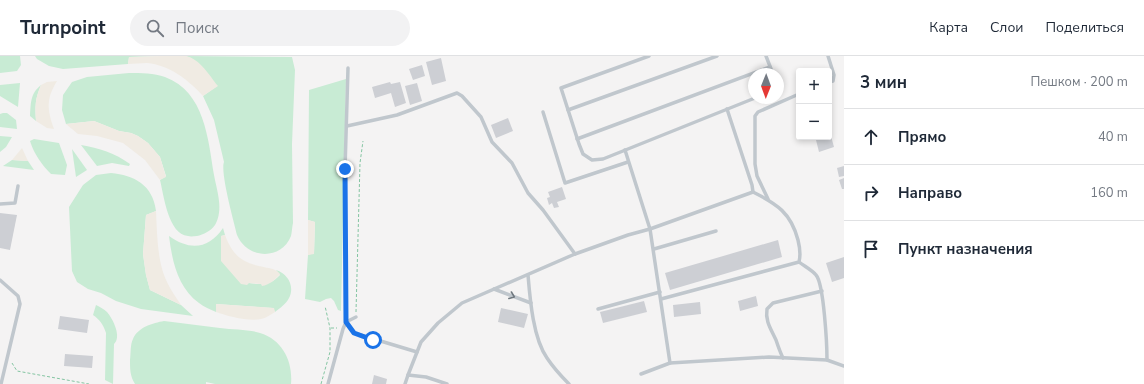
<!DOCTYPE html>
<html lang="ru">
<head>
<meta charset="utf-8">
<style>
	:root { --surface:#fff; --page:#f2f2f3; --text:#1f2937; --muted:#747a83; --line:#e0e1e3 }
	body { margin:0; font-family:"Nunito Sans",sans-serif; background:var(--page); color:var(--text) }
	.controls { position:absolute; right:12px; top:12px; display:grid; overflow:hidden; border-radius:4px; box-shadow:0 2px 6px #0003 }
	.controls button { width:36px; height:36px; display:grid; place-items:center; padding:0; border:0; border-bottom:1px solid var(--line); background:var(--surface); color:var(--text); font:20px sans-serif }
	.compass { position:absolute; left:748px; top:12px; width:36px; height:36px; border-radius:50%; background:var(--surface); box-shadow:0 2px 6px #0003; rotate:181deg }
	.stop { position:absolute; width:12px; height:12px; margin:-9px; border:3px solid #1a73e8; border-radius:50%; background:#fff }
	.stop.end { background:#1a73e8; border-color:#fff; box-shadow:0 1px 4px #0008 }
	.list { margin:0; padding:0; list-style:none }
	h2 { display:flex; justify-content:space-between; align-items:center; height:52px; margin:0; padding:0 16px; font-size:17px }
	h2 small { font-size:13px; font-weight:400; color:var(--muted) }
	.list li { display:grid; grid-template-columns:26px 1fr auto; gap:12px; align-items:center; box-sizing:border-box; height:56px; padding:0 16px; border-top:1px solid var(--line) }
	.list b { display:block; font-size:15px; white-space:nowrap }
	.list em { font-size:13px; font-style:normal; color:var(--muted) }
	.icon { flex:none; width:22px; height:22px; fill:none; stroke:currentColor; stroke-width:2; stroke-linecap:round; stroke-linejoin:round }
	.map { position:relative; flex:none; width:844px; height:328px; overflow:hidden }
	header { display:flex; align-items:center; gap:24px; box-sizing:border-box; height:56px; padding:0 20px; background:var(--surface); border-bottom:1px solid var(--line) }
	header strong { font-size:19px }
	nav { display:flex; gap:22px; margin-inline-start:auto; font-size:14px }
	.search { width:280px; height:36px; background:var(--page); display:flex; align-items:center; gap:10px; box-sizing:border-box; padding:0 14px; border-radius:22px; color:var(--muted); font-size:15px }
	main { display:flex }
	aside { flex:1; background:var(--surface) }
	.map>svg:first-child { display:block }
</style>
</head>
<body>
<header>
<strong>Turnpoint</strong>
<div class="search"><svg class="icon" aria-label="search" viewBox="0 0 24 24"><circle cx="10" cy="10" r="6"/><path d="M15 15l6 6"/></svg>Поиск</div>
<nav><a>Карта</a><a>Слои</a><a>Поделиться</a></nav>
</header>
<main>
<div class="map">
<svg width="844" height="328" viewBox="0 0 844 328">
	<rect width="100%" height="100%" fill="#f4f3f3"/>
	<g fill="#c8ebd4">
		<path d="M0,0H20L21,9L17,15L0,17Z"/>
		<path d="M35,0H161L129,1L128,8L63,13L49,10L37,3Z"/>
		<path d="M185,0L292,1L295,14L292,88L293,167C292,171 292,176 291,180C281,205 247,203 237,179C234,166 220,116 224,106L214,64L203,40L217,30L191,2Z"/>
		<path d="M129,17C141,17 154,17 165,21C205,36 208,83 214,119C217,135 224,154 215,169C212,174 203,179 197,180C194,180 191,181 188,180C168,178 164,140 160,124L166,120L160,101L148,87L138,80L131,77L119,75L94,65L66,68L62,54L63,39L72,26L87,21Z"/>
		<path d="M346,23L341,255L338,254L334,245L331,242L326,243L320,246L305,243L308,199L314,197L315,166L308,164L309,34Z"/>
		<path d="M20,27L18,51L0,40V29Z"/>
		<path d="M41,29C35,43 35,50 36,65L30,60C31,47 30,38 41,29Z"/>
		<path d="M3,57H7L16,64L17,73L0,71V58Z"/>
		<path d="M0,80L12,81L6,91L0,96Z"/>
		<path d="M34,83L59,87L67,109L65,119L51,118C42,109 34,98 30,85Z"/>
		<path d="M81,89C99,92 115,97 130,108L129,110L112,107L97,110Z"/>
		<path d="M72,93L87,114L76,121Z"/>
		<path d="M12,104L28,105L34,114L3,110Z"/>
		<path d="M111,117C134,119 153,129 156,155L146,159L143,198L146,219L150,234L181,249L193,260L141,253L116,245L101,237L88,233L77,226L72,215L69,151L83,129L96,119Z"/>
		<path d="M223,172L225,179L221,180L249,227C262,229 271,229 280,219L276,214C288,218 295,230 289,242C286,248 280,252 275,256L273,252L216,248V256C210,253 204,251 199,247C178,232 172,205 169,180C190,195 209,193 223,172Z"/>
		<path d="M96,249C100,251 104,253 107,256C113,263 122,281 114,288L113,328L105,324L106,277C103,268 100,264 93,259Z"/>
		<path d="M164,265C183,267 201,270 220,272C233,274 248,273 260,277C283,284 293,306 291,328H215L206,326V328H135C130,320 130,313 130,304C131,297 130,289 133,283C138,271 153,267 164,265Z"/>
	</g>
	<g fill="#f0ebe3">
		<path d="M161,0C169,0 178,0 186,0C200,3 209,19 218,30L203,40C189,24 169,9 147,7C141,7 134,8 128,8L129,1Z"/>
		<path d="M57,25C46,43 47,53 54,73L47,72L36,65C35,50 35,43 41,29L47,26Z"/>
		<path d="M94,65L119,75L131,77L138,80L148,87L160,101L166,121L160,124L145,104L123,87L97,80L78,78L66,68Z"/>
		<path d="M22,92L28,105L12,104Z"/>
		<path d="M156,155C157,176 157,199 164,219C168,230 175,240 181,249L150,234L146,219L143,198L146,159Z"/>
		<path d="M308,164L315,166L314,198L308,199Z"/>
		<path d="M225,179C233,200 242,207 264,211C271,213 275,212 280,218C275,224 269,229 262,230L261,228L249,227L247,229L241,228L221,205V180Z"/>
		<path d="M216,248L274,252L275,256C270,259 266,262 261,263C249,266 227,260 216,256Z"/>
	</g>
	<g fill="#cdcfd4">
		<path d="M441,2L446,25L432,29L426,6Z"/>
		<path d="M422,9L425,20L413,24L409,13Z"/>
		<path d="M390,26L391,28L400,26L406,47L395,51L391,37L375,42L372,31Z"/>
		<path d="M417,27L422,45L410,49L405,30Z"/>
		<path d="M508,62L513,75L496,82L491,69Z"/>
		<path d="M829,80H831L834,91L819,96L816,84Z"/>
		<path d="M844,110V120L839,121L837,112Z"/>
		<path d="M844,122V133H842L839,124Z"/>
		<path d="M562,131L566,143L557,146L559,151L554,152L552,147L549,149L547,142L550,141L548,136Z"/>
		<path d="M0,157L17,159L10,194L0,192Z"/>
		<path d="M778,184L782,201L670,234L665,217Z"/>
		<path d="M844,201V222L832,226L826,207Z"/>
		<path d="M756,240L758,250L740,255L738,245Z"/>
		<path d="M644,245L647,256L603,267L600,256Z"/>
		<path d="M700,246L701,258L674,261L673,249Z"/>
		<path d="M501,252L528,258L524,272L498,266Z"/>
		<path d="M60,260L89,264L87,277L58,273Z"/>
		<path d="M65,298L93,300L92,312L64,310Z"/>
		<path d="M374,319L387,323L386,328H372Z"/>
	</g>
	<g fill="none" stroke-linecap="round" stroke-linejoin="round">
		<g stroke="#84c5a2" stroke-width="1" stroke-dasharray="3 2" stroke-linecap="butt">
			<path d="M356,256L360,107L363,85"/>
			<path d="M331,272H337"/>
			<path d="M12,307L17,315L89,328"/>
			<path d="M321,328L330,296V272L325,250"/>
		</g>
		<g stroke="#c0c7cd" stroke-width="3.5">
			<path d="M649,0L561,32L579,88L583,98L592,104L603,103L755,42"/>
			<path d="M766,0L773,18"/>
			<path d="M828,0L834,19L833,25L829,26"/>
			<path d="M568,54L717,0"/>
			<path d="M543,56L565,127L628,106"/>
			<path d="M347,70L397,59L457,37L462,40L481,61L492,86L512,107L528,137L543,154L575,198"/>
			<path d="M577,83L770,11"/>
			<path d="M625,94L650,173L670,307"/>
			<path d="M768,143L757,120L755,108V60L758,56L799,38"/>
			<path d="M0,148L15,147L18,130"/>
			<path d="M654,193L716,175"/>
			<path d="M799,206C804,210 812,214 816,219C824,228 827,290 827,304"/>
			<path d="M528,219C530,243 533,282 547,302C553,311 561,320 569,328"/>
			<path d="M0,224L18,240L20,248L1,328"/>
			<path d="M494,233L531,247"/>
			<path d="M661,243L799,206C801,198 800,192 798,184C791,157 777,148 753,136"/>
			<path d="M598,253L660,236"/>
			<path d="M356,261L346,266L354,277L417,296"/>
			<path d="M783,302C780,296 778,290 776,284C771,273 765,265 767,253L773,247L822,235"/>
			<path d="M641,318L670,307L769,301L827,304L844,310"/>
			<path d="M408,319L421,286L438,267L462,247L575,198L628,179L650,173L753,136L752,129L727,53"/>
			<path d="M328,328L343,273L346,266L345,113L348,12"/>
			<path d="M405,328L408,319L426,321L447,328"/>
		</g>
	</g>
	<defs><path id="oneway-chevron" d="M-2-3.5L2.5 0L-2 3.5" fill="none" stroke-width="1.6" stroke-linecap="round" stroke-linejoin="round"/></defs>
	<use stroke="#6f787f" href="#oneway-chevron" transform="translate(512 240) rotate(21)"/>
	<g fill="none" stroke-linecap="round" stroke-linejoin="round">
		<path stroke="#1a73e8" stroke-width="5" d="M345,113L346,266L354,277L373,284"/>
	</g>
</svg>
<div class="controls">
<button>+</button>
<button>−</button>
</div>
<svg class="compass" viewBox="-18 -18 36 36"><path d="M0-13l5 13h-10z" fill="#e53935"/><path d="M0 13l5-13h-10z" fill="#747a83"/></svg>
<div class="stop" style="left:373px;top:284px"></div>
<div class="stop end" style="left:345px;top:113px"></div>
</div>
<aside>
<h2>3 мин<small>Пешком · 200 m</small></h2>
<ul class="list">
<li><svg class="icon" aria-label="ahead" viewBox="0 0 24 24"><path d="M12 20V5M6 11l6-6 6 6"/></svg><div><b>Прямо</b></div><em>40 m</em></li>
<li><svg class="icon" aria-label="right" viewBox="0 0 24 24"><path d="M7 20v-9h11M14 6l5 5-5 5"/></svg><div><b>Направо</b></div><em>160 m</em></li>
<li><svg class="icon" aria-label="arrive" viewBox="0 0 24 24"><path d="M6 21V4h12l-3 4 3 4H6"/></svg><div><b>Пункт назначения</b></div></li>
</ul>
</aside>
</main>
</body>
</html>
